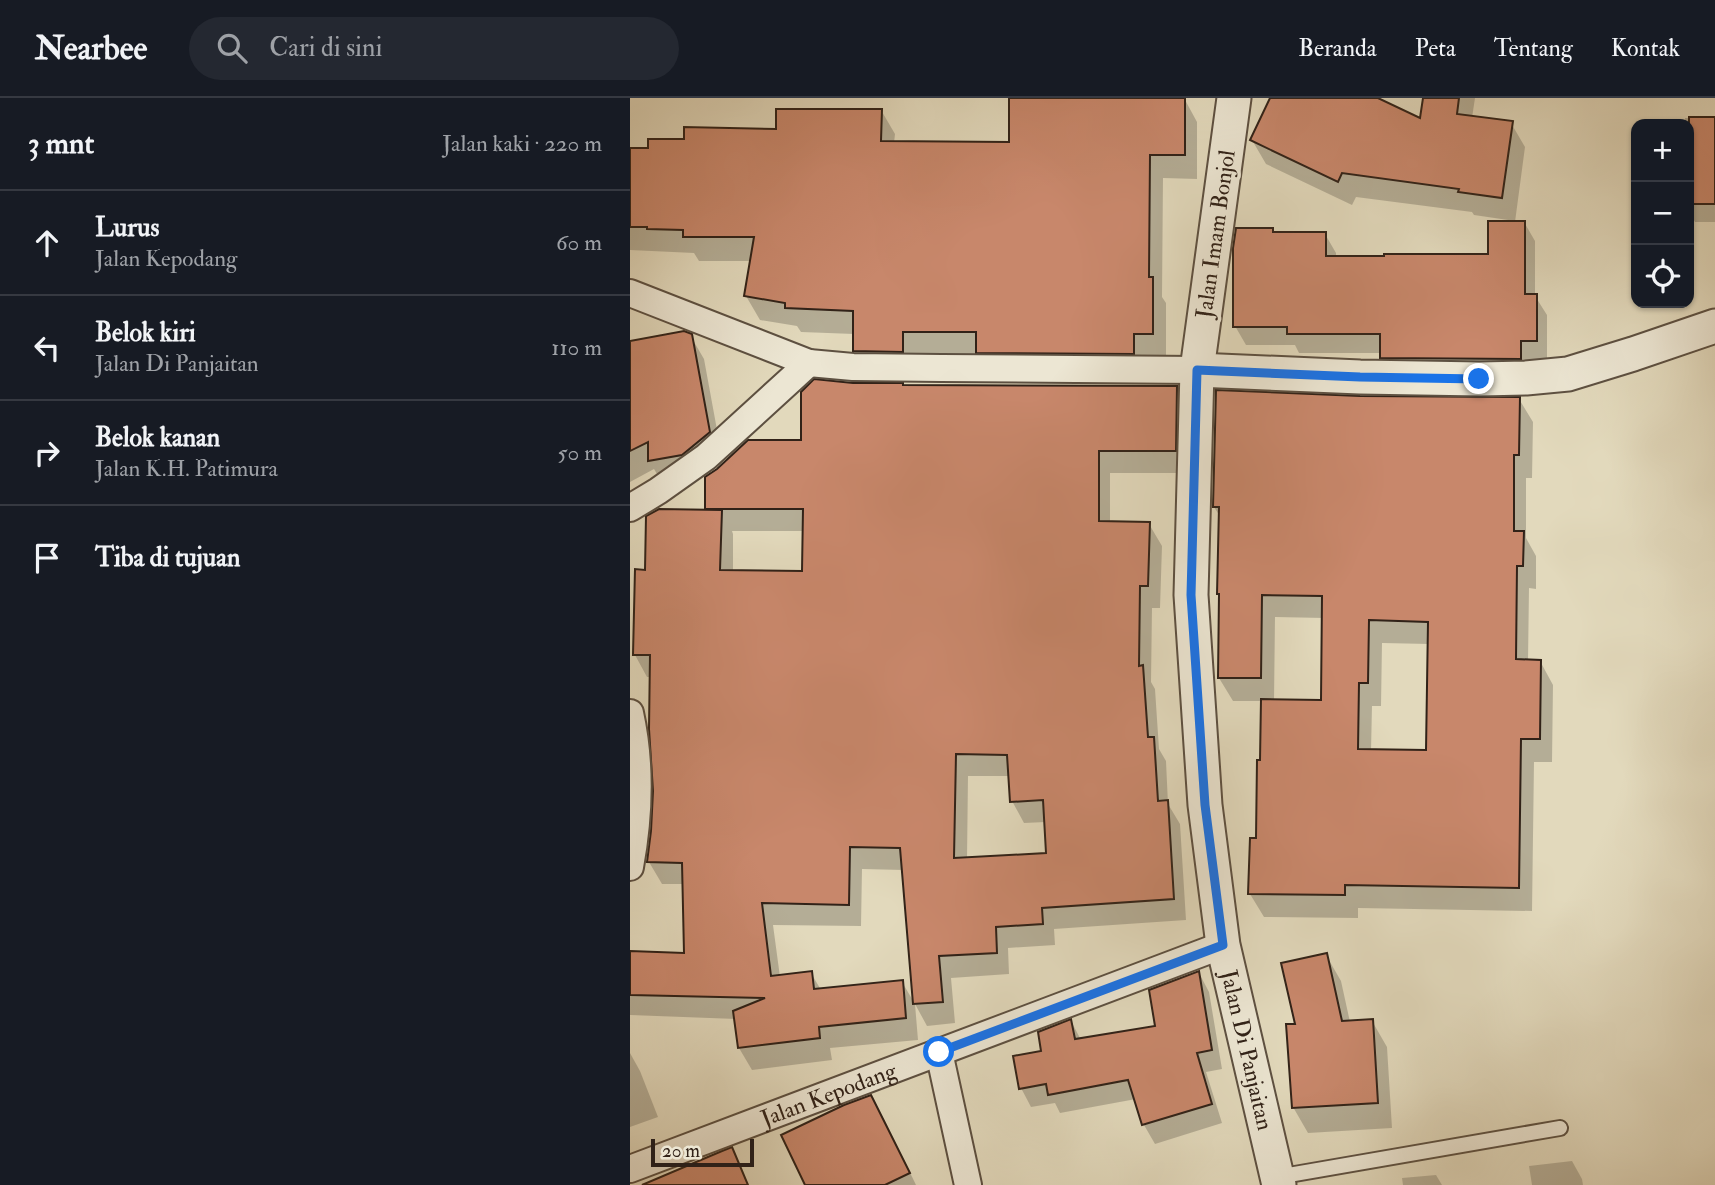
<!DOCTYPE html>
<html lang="id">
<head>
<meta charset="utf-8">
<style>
	:root { --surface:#171b24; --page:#242831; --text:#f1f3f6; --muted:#9ea1a6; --line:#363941 }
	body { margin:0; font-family:"IM FELL Double Pica",serif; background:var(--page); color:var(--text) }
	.controls { position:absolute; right:21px; top:21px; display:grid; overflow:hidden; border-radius:14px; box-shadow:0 2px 5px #0004 }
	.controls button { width:63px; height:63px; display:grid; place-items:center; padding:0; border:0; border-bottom:2px solid var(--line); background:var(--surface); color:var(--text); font:35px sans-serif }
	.scale { position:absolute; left:21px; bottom:18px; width:103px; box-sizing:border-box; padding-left:7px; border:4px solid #312218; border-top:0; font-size:19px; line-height:24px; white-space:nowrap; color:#312218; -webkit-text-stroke:5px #ece6d3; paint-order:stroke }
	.stop { position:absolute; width:21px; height:21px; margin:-16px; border:5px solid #1a73e8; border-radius:50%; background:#fff }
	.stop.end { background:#1a73e8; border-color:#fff; box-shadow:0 2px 7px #0008 }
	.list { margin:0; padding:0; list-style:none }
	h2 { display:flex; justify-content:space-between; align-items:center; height:91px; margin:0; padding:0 28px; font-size:30px }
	h2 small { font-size:23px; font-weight:400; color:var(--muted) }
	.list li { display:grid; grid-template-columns:46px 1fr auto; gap:21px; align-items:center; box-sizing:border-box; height:105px; padding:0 28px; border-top:2px solid var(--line) }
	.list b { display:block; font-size:26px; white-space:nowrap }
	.list p { margin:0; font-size:23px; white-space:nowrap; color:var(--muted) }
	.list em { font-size:23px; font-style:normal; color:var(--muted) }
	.icon { flex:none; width:38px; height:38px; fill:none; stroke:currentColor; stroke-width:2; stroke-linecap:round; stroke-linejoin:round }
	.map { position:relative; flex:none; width:1085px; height:1087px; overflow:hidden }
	header { display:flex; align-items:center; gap:42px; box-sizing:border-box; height:98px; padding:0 35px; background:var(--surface); border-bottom:2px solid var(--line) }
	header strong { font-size:33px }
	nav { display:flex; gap:38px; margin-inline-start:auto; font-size:24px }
	.search { width:490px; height:63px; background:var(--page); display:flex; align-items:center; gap:18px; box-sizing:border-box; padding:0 24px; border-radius:38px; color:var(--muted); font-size:26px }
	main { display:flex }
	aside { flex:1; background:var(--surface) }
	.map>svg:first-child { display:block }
</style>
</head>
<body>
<header>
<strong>Nearbee</strong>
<div class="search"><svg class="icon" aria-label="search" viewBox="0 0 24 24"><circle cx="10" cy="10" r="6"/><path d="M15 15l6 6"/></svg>Cari di sini</div>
<nav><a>Beranda</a><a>Peta</a><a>Tentang</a><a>Kontak</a></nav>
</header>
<main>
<aside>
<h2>3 mnt<small>Jalan kaki · 220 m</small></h2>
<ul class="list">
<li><svg class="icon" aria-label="ahead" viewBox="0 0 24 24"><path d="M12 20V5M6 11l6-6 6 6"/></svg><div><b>Lurus</b><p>Jalan Kepodang</p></div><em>60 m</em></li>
<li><svg class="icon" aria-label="left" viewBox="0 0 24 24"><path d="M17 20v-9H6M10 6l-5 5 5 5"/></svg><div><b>Belok kiri</b><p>Jalan Di Panjaitan</p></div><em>110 m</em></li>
<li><svg class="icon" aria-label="right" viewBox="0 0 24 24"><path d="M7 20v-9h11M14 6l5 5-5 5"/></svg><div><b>Belok kanan</b><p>Jalan K.H. Patimura</p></div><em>50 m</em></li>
<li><svg class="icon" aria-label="arrive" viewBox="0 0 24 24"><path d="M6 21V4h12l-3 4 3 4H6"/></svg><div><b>Tiba di tujuan</b></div></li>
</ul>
</aside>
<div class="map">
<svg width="1085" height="1087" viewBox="0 0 1085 1087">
	<rect width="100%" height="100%" fill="#e2d9bc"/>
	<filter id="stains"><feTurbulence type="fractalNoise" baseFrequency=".00286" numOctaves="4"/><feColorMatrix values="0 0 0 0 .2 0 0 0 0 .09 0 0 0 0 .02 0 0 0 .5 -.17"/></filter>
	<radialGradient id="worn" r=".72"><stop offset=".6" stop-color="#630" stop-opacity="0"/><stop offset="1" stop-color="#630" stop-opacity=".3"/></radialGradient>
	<g fill="#0003" fill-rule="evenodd">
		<path d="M381,0H554L567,24V81L533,80L532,199L536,205V260L361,278L349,257H286L238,277L224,253V236L171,234L167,228L130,222L116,198L122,163H69L64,155L0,152V51L19,52L56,43L147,32L251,12L265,36L264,45L381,46Z"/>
		<path d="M642,0H746L791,22L795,0H845L842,20L881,25L895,49L885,124H894L905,143V198L917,217V262H901V279L763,278L752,260V255H669L665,247H616L605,228L642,132L644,136H695L706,155V160L860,158L878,124V122L844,117L842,114L726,99L722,107L636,66L622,42Z"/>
		<path d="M1055,20H1085V124H1065L1059,113V26H1055Z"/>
		<path d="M60,237L74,261L92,359L33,386L24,371L0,384V244Z"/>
		<path d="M223,286L546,289L559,312L557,375H480V425L519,426L532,448L530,510H522L521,584L525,591L529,651L536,663L538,706L550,726L556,822L424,831L425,847L378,850L379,876L321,880L325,925L297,928L285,906L273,772L232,771L231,828L143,827L150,879L181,875L191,892L272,884L285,906L288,942L200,950L202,962L122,972L109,950L106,921L0,917V855L56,857L54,786H32L19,764L25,693L22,579H17L5,557L17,473L78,414L76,410L173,343ZM102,433H174L173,475L103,474V436ZM338,678H380L382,703L394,725L416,724L418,756L337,761Z"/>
		<path d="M730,300L889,301L903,324L902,380H896V440L906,458V491L899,490L898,563H910L923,587L922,664H904L902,813L728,810V820L634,819L620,796L628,742L632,664L633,603H603L589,580L591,420L584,409ZM645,519L694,520L693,604L644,603ZM752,545L799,546L798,654L741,653L742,608H751Z"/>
		<path d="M696,857L711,883L720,924L742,923L757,949L762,1030L678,1035L663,1009L667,927Z"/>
		<path d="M569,875L579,894L592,971L576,974L592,1025L525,1046L514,1027L506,1001L430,1015L425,1005L401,1009L391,990L413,954L441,923L451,942L527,929Z"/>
		<path d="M0,955L10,973L28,1019L0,1029Z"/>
		<path d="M241,999L255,1023L286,1087H177Z"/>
		<path d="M942,1063L952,1081L953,1087H902L899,1068Z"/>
		<path d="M806,1077L812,1087H773L772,1080Z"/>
	</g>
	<g fill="#c8876b" stroke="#312218" stroke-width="2" fill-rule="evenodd">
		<path d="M379,0H555V57H520L519,179H523V236H504V256L346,255V234H273V254L223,253V213L155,210V205L114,198L124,139H53V132L17,131V129H0V50H18V41H54V29L146,31V11H252L251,43L379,44Z"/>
		<path d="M640,0H748L790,20L793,0H829L827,16L883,23L872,100L828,94L829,91L712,75L708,84L620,42Z"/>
		<rect x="1059" y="19" width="26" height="87"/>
		<path d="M858,123H895V196H907V243H891V261L750,260V236H657V229H603V150L606,130H643V134H696V158H754V156H858Z"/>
		<path d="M54,233L62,236L80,334L52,357L18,363V344L0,353V243Z"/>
		<path d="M184,281L223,285H273V287L547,288L546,353H469V423L520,424L518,488H510L509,568L513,567L518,639H524L528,703L538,702L544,801L412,810L413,826L366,829L367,855L309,858L313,904L283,906L270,750L220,749L219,807L132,805L141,878L182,873L184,891L273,882L276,920L189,929L190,940L108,950L103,913L135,900L0,897V853L54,855L52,765L17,764L21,733L23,693L19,631L20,557H3L5,471L15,472L16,418L29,411L92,412L90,472L172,473L173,411H75V379L87,371L118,342H171V294ZM326,656L377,657L380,704L413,702L416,755L324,760Z"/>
		<path d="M586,292L730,298L890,299L889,357H884V433H894L893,468H887L886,561L911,562L910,641H891L889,790L715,787V797L618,796L620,740H626L627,662H630L631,601L691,602L692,498L632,497L631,580H588L589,496H587L589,409H583ZM739,522L798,524L796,652L728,651L729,585H738Z"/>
		<path d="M697,855L712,923L743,921L748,1005L662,1010L656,926H665L651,865Z"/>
		<path d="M569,873L582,952L567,955L582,1006L512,1027L498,982L418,997L416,986L389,991L383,958L411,953L408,934L441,921L445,941L525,928L519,892Z"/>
		<path d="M241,997L280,1075L255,1087H175L151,1037L214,1007Z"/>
		<path d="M102,1049L118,1087H12L92,1053Z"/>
	</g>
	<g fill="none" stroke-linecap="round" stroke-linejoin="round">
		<defs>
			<path id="service" d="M647,1079L930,1030"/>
			<g id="minor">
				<path d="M0,195L179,265L223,269L311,270L567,272"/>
				<path d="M0,410L28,393L76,359L179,265"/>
				<path d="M0,615C11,665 9,720 0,769"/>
				<path d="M309,954L338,1087"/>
				<path id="s1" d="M0,1071L593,847"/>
			</g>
			<g id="tertiary">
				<path id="s2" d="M604,0L567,272L561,497L575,707L593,847L649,1087"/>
				<path d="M567,272L730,279L850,281L896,280L938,276L1003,256L1085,228"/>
			</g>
		</defs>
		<use href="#service" stroke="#5d5041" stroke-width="18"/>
		<use href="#minor" stroke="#5d5041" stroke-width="30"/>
		<use href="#tertiary" stroke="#5d5041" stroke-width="37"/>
		<use href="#service" stroke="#ece6d3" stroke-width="14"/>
		<use href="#minor" stroke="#ece6d3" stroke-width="26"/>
		<use href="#tertiary" stroke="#ece6d3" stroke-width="33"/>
	</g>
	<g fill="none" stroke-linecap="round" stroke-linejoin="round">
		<path stroke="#1a73e8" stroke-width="9" d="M309,954L593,847L575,707L561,497L567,272L730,279L849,281"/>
	</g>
	<g text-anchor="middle" stroke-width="7" stroke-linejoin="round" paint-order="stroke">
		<g font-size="23" fill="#312218" stroke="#ece6d3">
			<text transform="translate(585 136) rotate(-82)" y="8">Jalan Imam Bonjol</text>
			<text dy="8" stroke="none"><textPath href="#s2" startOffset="959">Jalan Di Panjaitan</textPath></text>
			<text dy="8" stroke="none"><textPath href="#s1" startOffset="212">Jalan Kepodang</textPath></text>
		</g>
	</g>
	<rect width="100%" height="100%" filter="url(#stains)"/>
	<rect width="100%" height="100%" fill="url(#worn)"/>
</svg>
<div class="controls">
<button>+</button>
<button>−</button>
<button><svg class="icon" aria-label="locate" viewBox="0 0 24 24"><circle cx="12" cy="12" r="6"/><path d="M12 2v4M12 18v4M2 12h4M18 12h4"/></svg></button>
</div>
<div class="scale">20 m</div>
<div class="stop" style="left:309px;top:954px"></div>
<div class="stop end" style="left:849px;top:281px"></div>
</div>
</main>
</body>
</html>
